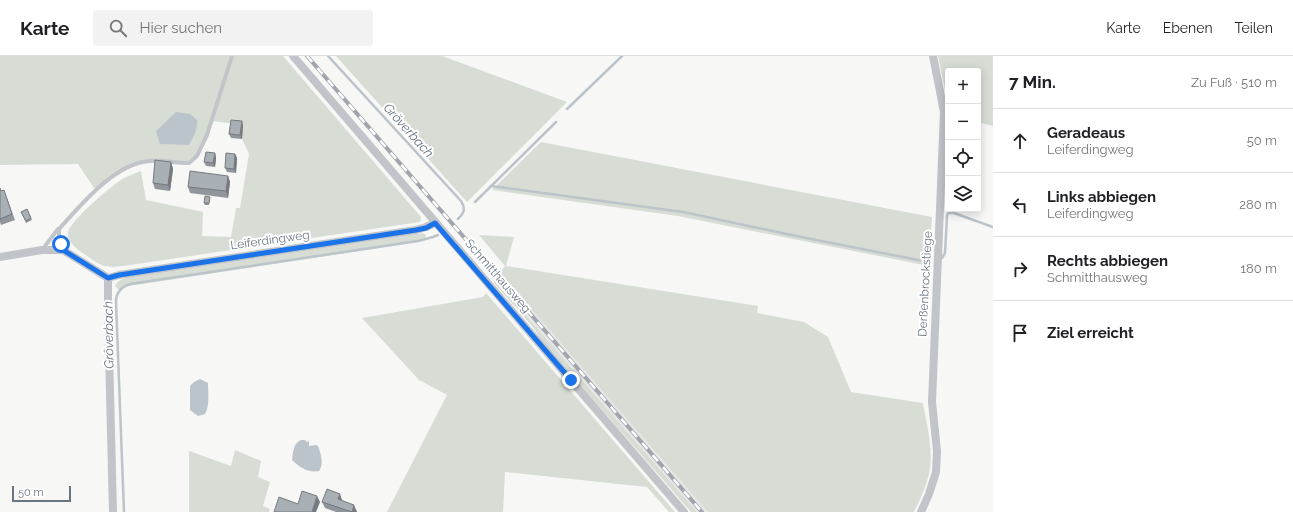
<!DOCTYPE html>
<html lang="de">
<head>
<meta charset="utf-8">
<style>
	:root { --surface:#fff; --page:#f2f2f2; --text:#202124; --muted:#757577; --line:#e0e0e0 }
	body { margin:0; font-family:Raleway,sans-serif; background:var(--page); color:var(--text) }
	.controls { position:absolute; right:12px; top:12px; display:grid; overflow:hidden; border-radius:4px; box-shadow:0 2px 10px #0003 }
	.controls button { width:36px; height:36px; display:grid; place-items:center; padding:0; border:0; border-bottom:1px solid var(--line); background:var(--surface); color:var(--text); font:20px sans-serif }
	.scale { position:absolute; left:12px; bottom:10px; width:59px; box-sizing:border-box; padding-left:4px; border:2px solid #687684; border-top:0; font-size:11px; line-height:14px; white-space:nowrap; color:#687684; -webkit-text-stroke:3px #fff; paint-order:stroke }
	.stop { position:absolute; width:12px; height:12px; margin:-9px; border:3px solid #1a73e8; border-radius:50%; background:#fff }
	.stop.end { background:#1a73e8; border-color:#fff; box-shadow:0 1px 4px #0008 }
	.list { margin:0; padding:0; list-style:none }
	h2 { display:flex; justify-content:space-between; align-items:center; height:52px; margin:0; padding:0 16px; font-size:17px }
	h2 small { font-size:13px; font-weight:400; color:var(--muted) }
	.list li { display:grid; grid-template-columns:26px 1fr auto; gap:12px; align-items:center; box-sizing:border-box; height:64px; padding:0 16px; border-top:1px solid var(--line) }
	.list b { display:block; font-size:15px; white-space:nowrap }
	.list p { margin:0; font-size:13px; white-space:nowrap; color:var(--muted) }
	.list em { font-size:13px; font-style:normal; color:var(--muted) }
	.icon { flex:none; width:22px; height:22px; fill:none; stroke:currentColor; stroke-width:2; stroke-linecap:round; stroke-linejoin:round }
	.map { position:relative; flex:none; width:993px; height:456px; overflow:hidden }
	header { display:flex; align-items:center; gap:24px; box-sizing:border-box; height:56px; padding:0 20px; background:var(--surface); border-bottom:1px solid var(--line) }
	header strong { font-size:19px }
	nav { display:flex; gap:22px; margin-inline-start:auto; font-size:14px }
	.search { width:280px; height:36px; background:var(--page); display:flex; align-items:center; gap:10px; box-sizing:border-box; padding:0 14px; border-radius:4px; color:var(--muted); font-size:15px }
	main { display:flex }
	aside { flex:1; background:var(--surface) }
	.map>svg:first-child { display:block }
</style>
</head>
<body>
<header>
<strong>Karte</strong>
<div class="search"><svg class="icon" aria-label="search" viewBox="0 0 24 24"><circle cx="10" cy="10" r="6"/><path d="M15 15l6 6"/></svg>Hier suchen</div>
<nav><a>Karte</a><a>Ebenen</a><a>Teilen</a></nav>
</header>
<main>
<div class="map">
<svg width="993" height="456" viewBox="0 0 993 456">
	<rect width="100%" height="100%" fill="#f7f7f5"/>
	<path fill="#e5e6e6" d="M500,217L576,303L708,456H697L495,224Z"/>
	<g fill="#d7dcd4">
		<path d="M0,0H283L421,161L420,166L123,210C104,212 101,210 86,199C79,195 66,186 68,176C70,165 108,133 118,126C125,121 133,118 141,115L146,144L203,156L202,180L231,181L236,152H240L249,98L242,83L243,69L212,65L197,100L189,107L147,105L116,118L96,135L78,108L0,109Z"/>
		<path d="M336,0H442L567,46L467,146Z"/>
		<path d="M938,0H993V70L978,66V15H948V48Z"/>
		<path d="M541,86L932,161L929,209L919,208L678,160L492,134Z"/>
		<path d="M423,177L426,179L424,185L129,230L124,231L120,235L115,230C118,223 126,222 132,221Z"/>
		<path d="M479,179L514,181L506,210L758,250L757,257L804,266L828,281L851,336L923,347C927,370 934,395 929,418C926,431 920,444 914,456H708L500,217L505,210Z"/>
		<path d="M495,224L697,456H691L542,285L533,271L494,227Z"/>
		<path d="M486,237L675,456H669L647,431L505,416L503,456H387L447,339L419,324L362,262L483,241Z"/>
		<path d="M235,394L261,405L258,421L270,426L263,450L270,453L269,456H189V395L231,410Z"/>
	</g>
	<g fill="#bbc4ca">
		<path d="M176,56L190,58L197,64C198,74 193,81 189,89L160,88L156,75Z"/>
		<path d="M200,323L208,327C208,337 210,349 205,358L198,360L190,354V330L194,326Z"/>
		<path d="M301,384H305L307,386L309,385V390L316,389L318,390C321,398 324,408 319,415C308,417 299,411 292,404C293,397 293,387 301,384Z"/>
	</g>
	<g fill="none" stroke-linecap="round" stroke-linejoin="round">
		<g stroke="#bbc4ca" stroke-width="2.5">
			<path d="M328,0L461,145C466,153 464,157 458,163"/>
			<path d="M567,53L622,0"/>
			<path d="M491,130L683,156L801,181L918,204H931"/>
			<path d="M475,146L556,66"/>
			<path d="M942,202L945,197L947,160L948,157H954L993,171"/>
			<path d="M124,456L116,246C116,236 121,231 130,228L418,185L433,181L438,179"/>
		</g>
		<g stroke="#c1c4c8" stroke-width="4">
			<path d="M42,194L58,173"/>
			<path d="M63,194L59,182V173C81,149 114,108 149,105C162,104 176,107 189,107L197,100L207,79L232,0"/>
		</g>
		<g stroke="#c1c4c8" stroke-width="8">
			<path d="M293,0L684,456"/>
			<path d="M0,201L42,194H63L108,222L119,219L416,174L426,171L435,167"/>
			<path d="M108,222V256L113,456"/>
			<path d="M921,456L929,438L936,416L937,395L932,346L944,56L933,0"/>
		</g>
		<defs>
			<path id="rail" d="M307,0L702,456"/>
		</defs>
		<use href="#rail" stroke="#a0a6ac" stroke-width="4"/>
		<use href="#rail" stroke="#fff" stroke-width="2.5" stroke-dasharray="8" stroke-linecap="butt"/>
	</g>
	<g fill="#90969c">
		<path d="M243,69L242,83L231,82L229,78Z"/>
		<path d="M215,97L216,102L215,111L206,110L204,106Z"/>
		<path d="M235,98L237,102L236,117L227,116L225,112Z"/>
		<path d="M171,106L173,113L170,135L155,133L153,127Z"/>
		<path d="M228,120L230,126L228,142L190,137L188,131Z"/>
		<path d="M0,132L1,135L4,134L15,164L1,169L0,166Z"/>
		<path d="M210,143L209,149H205L204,147Z"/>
		<path d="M27,153L32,164L26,167L21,156Z"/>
		<path d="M342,444L357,455V456H336L325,452L322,446Z"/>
	</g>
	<g fill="#767a7f">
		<path d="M242,65L243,69L242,83L240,79Z"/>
		<path d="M215,97L216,102L215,111L213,107Z"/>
		<path d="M235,98L237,102L236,117L234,113Z"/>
		<path d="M171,106L173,113L170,135L168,129Z"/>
		<path d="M228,120L230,126L228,142L226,135Z"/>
		<path d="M340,438L342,444L340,449L338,443Z"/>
		<path d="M317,440L320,446L316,456H312Z"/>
		<path d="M354,449L357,456H352Z"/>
	</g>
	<g fill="#a8afb5" stroke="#767a7f">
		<path d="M231,64L242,65L240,79L229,78Z"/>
		<path d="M206,96L215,97L213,107L204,106Z"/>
		<path d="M226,97L235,98L234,113L225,112Z"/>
		<path d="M155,104L171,106L168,129L153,127Z"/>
		<path d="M190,115L228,120L226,135L188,131Z"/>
		<path d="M0,132L1,135L4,134L12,158L0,163Z"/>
		<path d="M205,140L210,141L209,147H204Z"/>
		<path d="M27,153L31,162L26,165L21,156Z"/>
		<path d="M327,433L340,438L338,443L354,449L352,456L322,446Z"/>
		<path d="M302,435L317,440L312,456H274L279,441L298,448Z"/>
	</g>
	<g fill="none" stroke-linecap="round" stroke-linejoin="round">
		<path stroke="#1a73e8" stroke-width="5" d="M61,188L63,194L108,222L119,219L416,174L426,172L435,167L571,324"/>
	</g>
	<g text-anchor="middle" stroke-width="4" stroke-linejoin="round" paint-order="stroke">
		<g font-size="12" fill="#687684" stroke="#fff">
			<text transform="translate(270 184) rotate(-8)" y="4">Leiferdingweg</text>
			<text transform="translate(498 220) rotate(49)" y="4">Schmitthausweg</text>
			<text transform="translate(925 228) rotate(-87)" y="4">Derßenbrockstiege</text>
		</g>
		<g font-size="13" font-style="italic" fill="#647780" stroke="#fff">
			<text transform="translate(409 74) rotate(48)" y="5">Gröverbach</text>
			<text transform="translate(108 279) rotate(-91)" y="5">Gröverbach</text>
		</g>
	</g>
</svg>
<div class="controls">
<button>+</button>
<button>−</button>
<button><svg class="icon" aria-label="locate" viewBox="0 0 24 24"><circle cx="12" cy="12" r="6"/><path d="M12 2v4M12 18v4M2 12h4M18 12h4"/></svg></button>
<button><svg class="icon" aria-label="layers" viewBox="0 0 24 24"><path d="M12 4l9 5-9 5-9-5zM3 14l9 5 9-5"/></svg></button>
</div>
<div class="scale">50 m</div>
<div class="stop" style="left:61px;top:188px"></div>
<div class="stop end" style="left:571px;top:324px"></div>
</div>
<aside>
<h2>7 Min.<small>Zu Fuß · 510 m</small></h2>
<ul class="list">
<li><svg class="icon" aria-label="ahead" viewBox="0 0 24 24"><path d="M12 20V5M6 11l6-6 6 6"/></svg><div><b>Geradeaus</b><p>Leiferdingweg</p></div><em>50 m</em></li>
<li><svg class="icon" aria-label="left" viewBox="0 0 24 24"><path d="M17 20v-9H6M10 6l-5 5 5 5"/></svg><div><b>Links abbiegen</b><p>Leiferdingweg</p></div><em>280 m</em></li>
<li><svg class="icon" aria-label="right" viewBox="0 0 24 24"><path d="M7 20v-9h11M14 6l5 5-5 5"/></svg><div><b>Rechts abbiegen</b><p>Schmitthausweg</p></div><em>180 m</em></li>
<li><svg class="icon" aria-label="arrive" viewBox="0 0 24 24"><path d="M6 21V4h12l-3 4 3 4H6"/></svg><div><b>Ziel erreicht</b></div></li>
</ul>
</aside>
</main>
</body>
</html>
